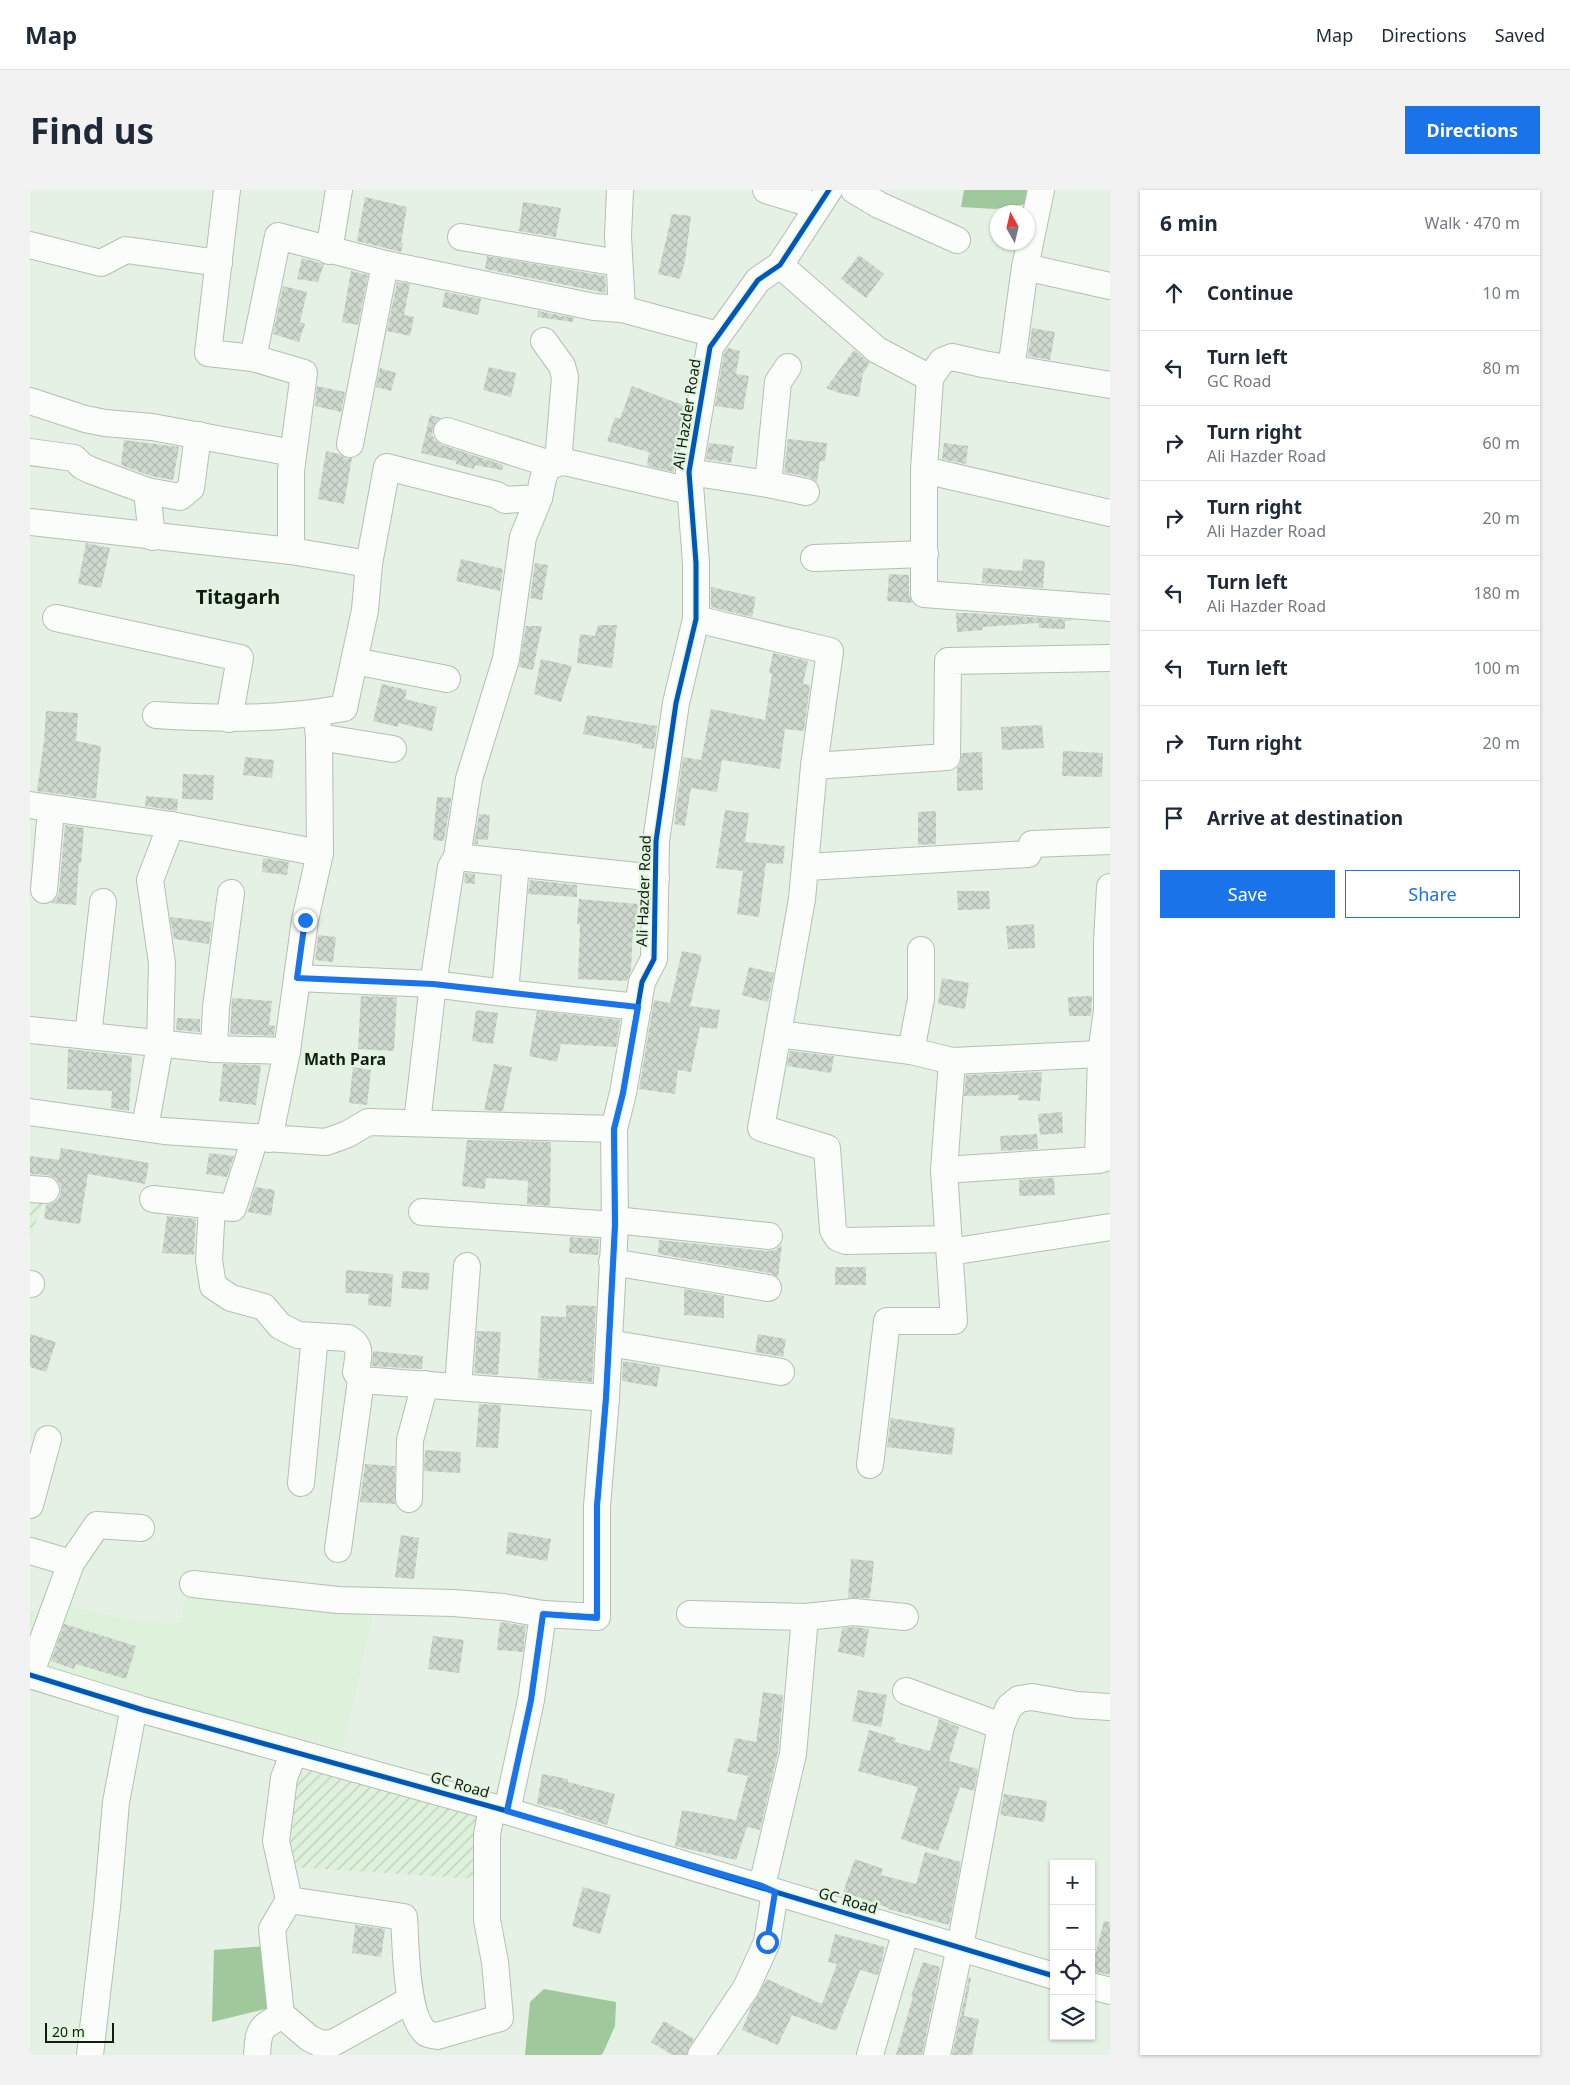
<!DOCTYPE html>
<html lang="en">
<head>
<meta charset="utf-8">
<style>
	:root { --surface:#fff; --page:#f2f2f3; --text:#1f2937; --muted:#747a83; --line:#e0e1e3; --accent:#1a73e8 }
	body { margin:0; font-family:"Noto Sans",sans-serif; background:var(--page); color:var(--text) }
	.controls { position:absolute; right:15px; bottom:15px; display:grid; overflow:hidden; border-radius:0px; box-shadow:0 1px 4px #0004 }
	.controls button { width:45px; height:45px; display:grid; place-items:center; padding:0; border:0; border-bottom:1px solid var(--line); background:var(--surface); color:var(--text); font:25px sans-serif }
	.compass { position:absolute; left:960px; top:15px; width:45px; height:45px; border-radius:50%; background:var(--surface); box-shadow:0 1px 4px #0004; rotate:352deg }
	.scale { position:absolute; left:15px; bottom:12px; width:69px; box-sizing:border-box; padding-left:5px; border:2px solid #141b13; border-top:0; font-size:14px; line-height:18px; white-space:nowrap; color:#141b13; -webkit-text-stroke:4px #e1f6df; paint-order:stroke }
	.stop { position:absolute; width:15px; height:15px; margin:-11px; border:4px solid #1a73e8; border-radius:50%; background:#fff }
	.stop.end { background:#1a73e8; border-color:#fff; box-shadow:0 1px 5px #0008 }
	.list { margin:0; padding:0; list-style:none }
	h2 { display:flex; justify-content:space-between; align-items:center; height:65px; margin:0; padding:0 20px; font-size:21px }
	h2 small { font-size:16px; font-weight:400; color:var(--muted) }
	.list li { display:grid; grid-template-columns:32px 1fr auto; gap:15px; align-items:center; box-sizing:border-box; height:75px; padding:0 20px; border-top:1px solid var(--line) }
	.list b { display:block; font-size:19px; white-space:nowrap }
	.list p { margin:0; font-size:16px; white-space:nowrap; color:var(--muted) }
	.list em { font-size:16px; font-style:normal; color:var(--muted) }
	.actions { display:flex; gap:10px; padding:15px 20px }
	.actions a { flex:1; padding:11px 0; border:1px solid var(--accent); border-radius:0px; text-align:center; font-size:18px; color:var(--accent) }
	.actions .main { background:var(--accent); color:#fff }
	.icon { flex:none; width:28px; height:28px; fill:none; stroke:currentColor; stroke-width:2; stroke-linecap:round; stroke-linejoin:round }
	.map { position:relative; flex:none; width:1080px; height:1865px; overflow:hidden; border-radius:0px }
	header { display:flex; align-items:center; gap:30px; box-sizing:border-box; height:70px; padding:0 25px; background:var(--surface); border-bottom:1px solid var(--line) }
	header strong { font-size:24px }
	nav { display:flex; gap:28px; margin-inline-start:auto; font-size:18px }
	.intro { display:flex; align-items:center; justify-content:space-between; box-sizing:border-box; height:120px; padding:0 30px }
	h1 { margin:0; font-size:35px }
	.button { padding:12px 22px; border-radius:0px; background:var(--accent); color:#fff; font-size:18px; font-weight:700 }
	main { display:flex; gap:30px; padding:0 30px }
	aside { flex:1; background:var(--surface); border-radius:0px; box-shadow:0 1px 4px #0004 }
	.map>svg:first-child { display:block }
</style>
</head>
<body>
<header>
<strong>Map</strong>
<nav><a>Map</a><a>Directions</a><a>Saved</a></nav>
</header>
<div class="intro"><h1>Find us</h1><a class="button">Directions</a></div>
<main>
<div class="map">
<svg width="1080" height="1865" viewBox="0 0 1080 1865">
	<defs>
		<pattern id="industrial-furrows" width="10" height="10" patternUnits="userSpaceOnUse" patternTransform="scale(1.25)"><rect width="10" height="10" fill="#ddf1db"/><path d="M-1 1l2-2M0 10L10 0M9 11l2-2" fill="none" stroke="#bdcebb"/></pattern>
		<pattern id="building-cross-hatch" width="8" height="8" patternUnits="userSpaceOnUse" patternTransform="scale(1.25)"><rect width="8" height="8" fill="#cfd8ce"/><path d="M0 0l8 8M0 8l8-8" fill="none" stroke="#b1b9b0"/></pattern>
	</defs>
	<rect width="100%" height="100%" fill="#e5f1e4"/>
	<path fill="#ddf1db" d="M157,1397L344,1418L313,1559L119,1515L0,1477V1420L15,1426L20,1412L110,1432L151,1433Z"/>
	<g fill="url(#industrial-furrows)">
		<path d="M0,1004L16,1005L0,1048Z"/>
		<path d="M266,1572L451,1626L449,1689L261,1677L255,1612Z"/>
	</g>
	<g fill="#9fc89c">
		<path d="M934,0H1000L997,14L965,19L931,17Z"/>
		<path d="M236,1756L247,1816L182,1832L184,1760Z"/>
		<path d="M514,1799L586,1812L585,1836L573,1863L571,1865H495L500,1812Z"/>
	</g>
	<g fill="url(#building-cross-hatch)">
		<path d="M335,7L377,17L371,53H373L371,62L327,51Z"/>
		<path d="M493,12L531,18L526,47L489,41Z"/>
		<path d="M642,24L661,26L655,71L650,89L628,84Z"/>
		<path d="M829,65L854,84L836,108L811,89Z"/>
		<path d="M457,66L575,86L576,103L455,79Z"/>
		<path d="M272,68L294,74L288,92L267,89Z"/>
		<path d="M321,81L338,85L328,135L312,132Z"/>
		<path d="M367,92L380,94L374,125L384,127L380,146L357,141Z"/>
		<path d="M253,96L277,102L270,132L275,134L269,152L243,144Z"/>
		<path d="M415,102L451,109L448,125L412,117Z"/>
		<path d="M508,121L544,128L543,132L507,127Z"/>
		<path d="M1002,138L1025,142L1020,170L998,166Z"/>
		<path d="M698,158L710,161L706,184L719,186L713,220L685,216L694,163Z"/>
		<path d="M824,160L840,173L833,183L829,207L809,203L796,198Z"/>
		<path d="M459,177L486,183L481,207L453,200Z"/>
		<path d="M350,178L366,183L361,201L346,197Z"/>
		<path d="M287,196L315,202L311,222L285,216Z"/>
		<path d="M602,196L655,216L644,282L617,276L619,262L577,251L585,227L590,229Z"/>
		<path d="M400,225L411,228L407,230L403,237L402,245L406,251L412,255L473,275L472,280L445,275L444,279L426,274V271L391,263Z"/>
		<path d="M758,249L797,253L795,271H790L787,292L779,287L754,282Z"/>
		<path d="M94,250L149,257L143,290L121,286L91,275Z"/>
		<path d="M679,253L704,256L701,273L676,269Z"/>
		<path d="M914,253L938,256L936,274L912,269Z"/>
		<path d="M296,261L309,264L317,269L322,268L314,314L288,309Z"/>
		<path d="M56,353L80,358L71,398L48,394Z"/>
		<path d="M431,369L473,379L470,401L426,391Z"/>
		<path d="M993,369L1015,371L1013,398L952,393L953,378L992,381Z"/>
		<path d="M505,373L518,375L512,410L500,408Z"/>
		<path d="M859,384L879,385V404L882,413L857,411Z"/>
		<path d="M681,397L726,407L722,427L681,417Z"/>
		<path d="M926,423H940L1044,430L1035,431V439L1009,438V433L952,437L953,440L927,442Z"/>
		<path d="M568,435H587L582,478L547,473L550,444L565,446Z"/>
		<path d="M496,436H512L503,480L489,477Z"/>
		<path d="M743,463L778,471L773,494L780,495L774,541L755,539L750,579L692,570L687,602L661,598L655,636L644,634L653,567L671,570L681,519L735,530L742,484L739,483Z"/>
		<path d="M511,469L542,476L531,512L504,504Z"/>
		<path d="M352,494L377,500L375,509L407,517L402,541L369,533L368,537L343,531Z"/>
		<path d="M16,521L48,523L46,551L71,556L66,609L7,601L14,551Z"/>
		<path d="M557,525L627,536L624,559L612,558L613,555L553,544Z"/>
		<path d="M1012,535L1014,558L972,560L971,537Z"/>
		<path d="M1033,561L1073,563L1072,587L1032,586Z"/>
		<path d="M952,562L953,600L927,601V578L930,574L932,563Z"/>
		<path d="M215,567L244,570L242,588L213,585Z"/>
		<path d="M153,584L184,585L183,610L152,609Z"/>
		<path d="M116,606L148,609L147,621L115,616Z"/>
		<path d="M407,607L421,608L414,651L403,650Z"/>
		<path d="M695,620L719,623L715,652L755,656L753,674L736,673L729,727L707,724L713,681L686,678Z"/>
		<path d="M906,621V654L888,655V622Z"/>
		<path d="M449,624L460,625L458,650L448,649V654H444Z"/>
		<path d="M35,635L54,638L51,673H49L46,715L21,713L27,708L29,701Z"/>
		<path d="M233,668L259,672L257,685L232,682Z"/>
		<path d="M435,683L445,684V694L434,693Z"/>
		<path d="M500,690L547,695V707L498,704Z"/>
		<path d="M927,701H959L960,719L928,720Z"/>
		<path d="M549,709L608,714L605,739H603L601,780L597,791L548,789L550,734H547Z"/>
		<path d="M140,727L182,732L179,754L144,749Z"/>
		<path d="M1004,734L1005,758L978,759L976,736Z"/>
		<path d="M288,745L306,747L303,772L285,770Z"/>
		<path d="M652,761L672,765L660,816L690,820L687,839L670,837L661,882L648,880L645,904L609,899L624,810L640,813Z"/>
		<path d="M719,777L744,783L738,812L712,805Z"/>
		<path d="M912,788L939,793L935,819L908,814Z"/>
		<path d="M331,806L367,807L364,861L328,859Z"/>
		<path d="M1062,806L1061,826H1039L1038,807Z"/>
		<path d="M202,808L242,811L239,835L245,836L244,846L200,844Z"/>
		<path d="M446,820L468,823L463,854L442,851Z"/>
		<path d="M507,821L590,830L586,857L531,854L527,872L499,866Z"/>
		<path d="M147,828L170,829V842L146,840Z"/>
		<path d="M38,859L102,866L99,921L81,918L82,901L37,899Z"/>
		<path d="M760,861L804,866L801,883L757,876Z"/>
		<path d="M193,874L231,875L226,915L189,911Z"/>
		<path d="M464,874L482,877L473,921L454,920Z"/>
		<path d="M323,877L341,880L337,915L319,913Z"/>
		<path d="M1012,882L1010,911L988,910L989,905L934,906L936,885Z"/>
		<path d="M1032,922L1033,943L1010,945L1008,924Z"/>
		<path d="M1007,944L1008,959L971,961L970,946Z"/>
		<path d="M437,950L521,952L520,1016L497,1014L498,991L456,988L455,999L432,996Z"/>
		<path d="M31,958L119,973L115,994L58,984L50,1034L14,1029L16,1015L23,1013L29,1008L31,1000L30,994L25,988L17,985L0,984V966L29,970Z"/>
		<path d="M179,963L204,966L197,987L176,984Z"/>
		<path d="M1024,988L1025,1005L989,1006V990Z"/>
		<path d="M225,997L245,1000L241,1026L218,1022Z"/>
		<path d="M137,1026L166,1029L164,1065L132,1063Z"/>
		<path d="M540,1047L569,1049L568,1065L539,1063Z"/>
		<path d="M629,1050L737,1061L745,1060L752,1055L748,1087L740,1083L628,1064Z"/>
		<rect x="805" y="1077" width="31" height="18"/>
		<path d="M316,1080L363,1084L361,1117L338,1115L339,1104L315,1103Z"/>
		<path d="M373,1081L400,1083L398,1100L371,1098Z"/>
		<path d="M654,1099L694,1106V1128L654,1125Z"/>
		<path d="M536,1115L566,1116L562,1192L508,1188L511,1126L536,1127Z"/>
		<path d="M447,1141L471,1142L468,1185L444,1183Z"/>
		<path d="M0,1144L26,1152L16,1182L0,1177Z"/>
		<path d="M728,1144L756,1149L753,1167L725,1162Z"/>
		<path d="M343,1161L393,1166L392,1179L342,1176Z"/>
		<path d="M593,1171L630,1177L627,1197L592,1191Z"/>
		<path d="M449,1214L471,1215L468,1258L446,1257Z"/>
		<path d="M861,1228L925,1238L922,1265L857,1257Z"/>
		<path d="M395,1260L431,1262L430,1283L394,1281Z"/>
		<path d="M335,1274L365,1276V1314L330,1312Z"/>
		<path d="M478,1342L521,1349L517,1371L476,1364Z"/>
		<path d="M371,1345L389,1348L384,1389L365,1387Z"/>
		<path d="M821,1369L844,1371L840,1408H818Z"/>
		<path d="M470,1432L496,1436L493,1462L467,1460Z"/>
		<path d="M34,1434L106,1456L96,1489L46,1474L44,1479L21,1471Z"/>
		<path d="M824,1437L839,1439L834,1467L808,1462L812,1438Z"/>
		<path d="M403,1446L434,1450L429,1483L398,1479Z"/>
		<path d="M828,1500L857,1505L851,1537L822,1531Z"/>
		<path d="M733,1502L753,1505L748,1562L730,1640L717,1637L706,1670L645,1656L652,1620L706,1630L718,1586L697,1582L705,1548L726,1552Z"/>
		<path d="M909,1529L929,1537L919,1571L948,1579L944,1601L930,1597L908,1661L871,1649L888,1597L828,1581L839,1540L866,1548L865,1552L900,1561Z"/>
		<path d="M512,1584L538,1589V1592L585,1604L577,1635L534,1622V1620L507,1614Z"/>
		<path d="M974,1604L1017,1611L1014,1632L970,1625Z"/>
		<path d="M895,1662L931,1672L919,1735L858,1719L859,1718L813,1702L825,1669L853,1679L851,1685L886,1694Z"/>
		<path d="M553,1697L581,1705L570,1744L542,1736Z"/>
		<path d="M1074,1731L1080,1732V1785L1061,1781Z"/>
		<path d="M325,1735L355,1739L351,1767L322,1763Z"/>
		<path d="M805,1744L855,1757L848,1785L830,1780L806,1841L762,1825L748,1855L712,1840L721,1817L737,1789L792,1814L807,1774L798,1772Z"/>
		<path d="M893,1772L910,1777L892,1865H866L883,1807L881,1806Z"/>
		<path d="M939,1787L941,1788L934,1826L949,1829L942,1865H922Z"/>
		<path d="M634,1831L664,1849L656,1865H642L621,1852Z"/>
	</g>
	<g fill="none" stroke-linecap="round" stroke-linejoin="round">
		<defs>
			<g id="street">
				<path d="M197,0L178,163L223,168"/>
				<path d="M590,0L588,46L592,119"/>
				<path d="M736,0L788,16"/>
				<path d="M824,0L849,15L927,50"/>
				<path d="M431,47L589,73"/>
				<path d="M0,55L71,73L96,60L189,73"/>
				<path d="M299,61L309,0"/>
				<path d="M750,75L847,160L900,188L912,171L922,167L953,174L1080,195"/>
				<path d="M995,77L1080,96"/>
				<path d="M514,151L532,176L535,187L528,272"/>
				<path d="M981,179L995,77L1011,0"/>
				<path d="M900,188L894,280V404L1080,418"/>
				<path d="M0,211L55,229L75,233L122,237L263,263"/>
				<path d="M417,241L520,274"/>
				<path d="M320,254L355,74"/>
				<path d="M0,262L44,268L52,276L60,280L117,301L150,307L161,298L168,245"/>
				<path d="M894,280L1080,323"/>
				<path d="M659,282L738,294L776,302"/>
				<path d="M738,294L748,192L758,177"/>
				<path d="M117,301L122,347"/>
				<path d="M509,308L493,347L476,469L439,589L427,667L626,688"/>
				<path d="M0,332L261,361L339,374"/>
				<path d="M261,361V281L274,183L223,168L248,46L355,74L564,117L592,119L688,145"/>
				<path d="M784,368L895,364"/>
				<path d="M26,428L210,468L199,529"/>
				<path d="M666,429L800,461L784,576L772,709L731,938L797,958L803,1040L808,1048L816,1051L919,1049"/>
				<path d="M324,471L417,489"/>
				<path d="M126,525C189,529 252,530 314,518L335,420L339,374L357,277L467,305L475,310L509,308C514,288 511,274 535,272L660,301"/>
				<path d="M289,547L363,559"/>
				<path d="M784,576L917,567L918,471L1080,468"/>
				<path d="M0,615L141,635L290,663"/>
				<path d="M777,677L998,664L1002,654L1080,651"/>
				<path d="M14,700L21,619"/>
				<path d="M267,788L403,794L475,803L486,673"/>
				<path d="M475,803L608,817"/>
				<path d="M0,840L184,859L257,861"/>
				<path d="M748,844L881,861L922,871L1071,864L1068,970"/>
				<path d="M58,846L73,712"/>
				<path d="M184,859L186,817L201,703"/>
				<path d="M881,861L891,809V760"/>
				<path d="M1071,864L1077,820V751L1080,697"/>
				<path d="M0,922L134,941L296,952L318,944L338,932L584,939"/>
				<path d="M387,933L403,794L421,677L427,667"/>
				<path d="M115,938L130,855L132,773L120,690L141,635"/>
				<path d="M239,949L257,861L275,730L290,663L289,547L286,524"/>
				<path d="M914,980L1068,970L1080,967"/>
				<path d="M0,999L16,1000"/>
				<path d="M123,1009L203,1018L225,948"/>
				<path d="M182,1016L179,1070L183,1096L201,1108L234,1117L250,1136L268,1145L318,1148C333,1156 328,1167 326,1182L331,1190L576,1208"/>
				<path d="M392,1022L585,1035"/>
				<path d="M585,1030L739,1046"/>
				<path d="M920,1062L1080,1037"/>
				<path d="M582,1072L738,1098"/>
				<path d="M0,1094H1"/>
				<path d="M579,1153L751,1182"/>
				<path d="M428,1196L437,1076"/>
				<path d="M840,1275L857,1131H924L914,980L922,871"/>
				<path d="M271,1293L285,1146"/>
				<path d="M379,1309L380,1250L395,1194"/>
				<path d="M0,1315L18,1249"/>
				<path d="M308,1359L331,1190"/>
				<path d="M0,1361L41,1373"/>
				<path d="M163,1394L308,1410L423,1413L473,1417L513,1424"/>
				<path d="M660,1424L775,1427L824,1422L875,1427"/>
				<path d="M0,1485L113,1520L477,1621L1024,1786"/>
				<path d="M0,1485L41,1373L67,1335L111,1338"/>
				<path d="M876,1501L971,1536"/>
				<path d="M477,1621L501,1510L513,1424L567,1427V1316L576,1208L585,1035L584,939L593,903L612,792L624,769L626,651L646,513L666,429V373L659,282L680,157L728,90L750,75L799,0"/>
				<path d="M732,1696L763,1564L775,1427"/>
				<path d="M259,1710L374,1727C376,1753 375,1826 396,1843C399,1845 403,1845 407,1846L470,1828L465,1772L457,1730V1645L462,1617"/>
				<path d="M1061,1796L1080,1801"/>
				<path d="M251,1824L279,1848L291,1854L303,1853L380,1810"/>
				<path d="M60,1865L77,1717L86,1612L104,1517"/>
				<path d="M227,1865C228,1856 227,1844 234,1837C239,1832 246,1830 251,1824L242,1739L259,1710L246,1651L254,1588L264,1562"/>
				<path d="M671,1865L716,1798L737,1752L745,1702"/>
				<path d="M840,1865L876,1741"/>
				<path d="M907,1865L930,1757L971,1536L979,1517L989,1509L1002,1507L1047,1515L1080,1517"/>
			</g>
		</defs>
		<use href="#street" stroke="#b5beb4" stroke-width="28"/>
		<use href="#street" stroke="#fbfdfb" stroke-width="26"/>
		<defs>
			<g id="cycleway">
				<path d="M0,1485L113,1520L477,1621L1024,1786"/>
				<path d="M477,1621L501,1510L513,1424L567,1427V1316L576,1208L585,1035L584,939L593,903L612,792L624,769L626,651L646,513L666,429V373L659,282L680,157L728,90L750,75L799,0"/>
			</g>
		</defs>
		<use href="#cycleway" stroke="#e1f6df" stroke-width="8"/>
		<use href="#cycleway" stroke="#0057b8" stroke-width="5"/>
	</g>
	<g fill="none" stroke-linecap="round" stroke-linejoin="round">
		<path stroke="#1a73e8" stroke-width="6" d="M275,730L267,788L403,794L608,817L593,903L584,939L585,1035L576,1208L567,1316V1428L513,1424L501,1510L477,1621L732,1696L745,1702L737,1752"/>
	</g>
	<g text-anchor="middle" stroke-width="4.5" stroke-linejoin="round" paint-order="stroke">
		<g font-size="15" fill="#141b13" stroke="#e1f6df">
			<text transform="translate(657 224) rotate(-81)" y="5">Ali Hazder Road</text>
			<text transform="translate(614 701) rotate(-88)" y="5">Ali Hazder Road</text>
			<text transform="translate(430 1595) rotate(16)" y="5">GC Road</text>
			<text transform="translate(818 1711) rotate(16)" y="5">GC Road</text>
		</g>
		<g font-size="16" font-weight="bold" fill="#141b13" stroke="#e1f6df">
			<text x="315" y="875">Math Para</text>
		</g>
		<g font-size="20" font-weight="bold" fill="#141b13" stroke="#e1f6df">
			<text x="208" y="414">Titagarh</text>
		</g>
	</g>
</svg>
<div class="controls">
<button>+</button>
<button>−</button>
<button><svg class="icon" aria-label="locate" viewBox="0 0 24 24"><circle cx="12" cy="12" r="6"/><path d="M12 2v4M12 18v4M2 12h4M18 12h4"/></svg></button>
<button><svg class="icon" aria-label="layers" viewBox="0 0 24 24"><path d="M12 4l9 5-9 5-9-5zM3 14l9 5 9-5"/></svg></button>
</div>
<svg class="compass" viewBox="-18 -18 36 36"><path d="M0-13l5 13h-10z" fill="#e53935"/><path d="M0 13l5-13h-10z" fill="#747a83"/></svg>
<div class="scale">20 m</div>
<div class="stop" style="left:737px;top:1752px"></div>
<div class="stop end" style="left:275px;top:730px"></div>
</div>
<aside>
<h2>6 min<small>Walk · 470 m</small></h2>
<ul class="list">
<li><svg class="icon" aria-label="ahead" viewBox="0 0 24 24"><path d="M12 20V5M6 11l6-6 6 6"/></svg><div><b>Continue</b></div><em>10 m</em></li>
<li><svg class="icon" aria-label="left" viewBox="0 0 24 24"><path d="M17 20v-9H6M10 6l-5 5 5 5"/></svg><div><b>Turn left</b><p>GC Road</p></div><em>80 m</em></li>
<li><svg class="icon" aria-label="right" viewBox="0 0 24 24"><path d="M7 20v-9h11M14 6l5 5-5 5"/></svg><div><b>Turn right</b><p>Ali Hazder Road</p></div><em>60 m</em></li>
<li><svg class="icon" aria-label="right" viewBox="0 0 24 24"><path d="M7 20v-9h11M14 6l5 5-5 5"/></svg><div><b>Turn right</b><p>Ali Hazder Road</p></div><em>20 m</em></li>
<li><svg class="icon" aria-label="left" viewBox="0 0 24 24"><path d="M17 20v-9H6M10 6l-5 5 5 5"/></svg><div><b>Turn left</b><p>Ali Hazder Road</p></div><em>180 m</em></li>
<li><svg class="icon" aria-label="left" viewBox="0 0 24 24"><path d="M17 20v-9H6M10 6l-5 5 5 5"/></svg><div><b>Turn left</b></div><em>100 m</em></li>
<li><svg class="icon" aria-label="right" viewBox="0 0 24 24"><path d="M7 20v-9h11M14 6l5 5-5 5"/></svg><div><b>Turn right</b></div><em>20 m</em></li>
<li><svg class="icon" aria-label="arrive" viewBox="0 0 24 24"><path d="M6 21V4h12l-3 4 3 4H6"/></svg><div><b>Arrive at destination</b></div></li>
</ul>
<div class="actions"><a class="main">Save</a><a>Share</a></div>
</aside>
</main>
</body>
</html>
